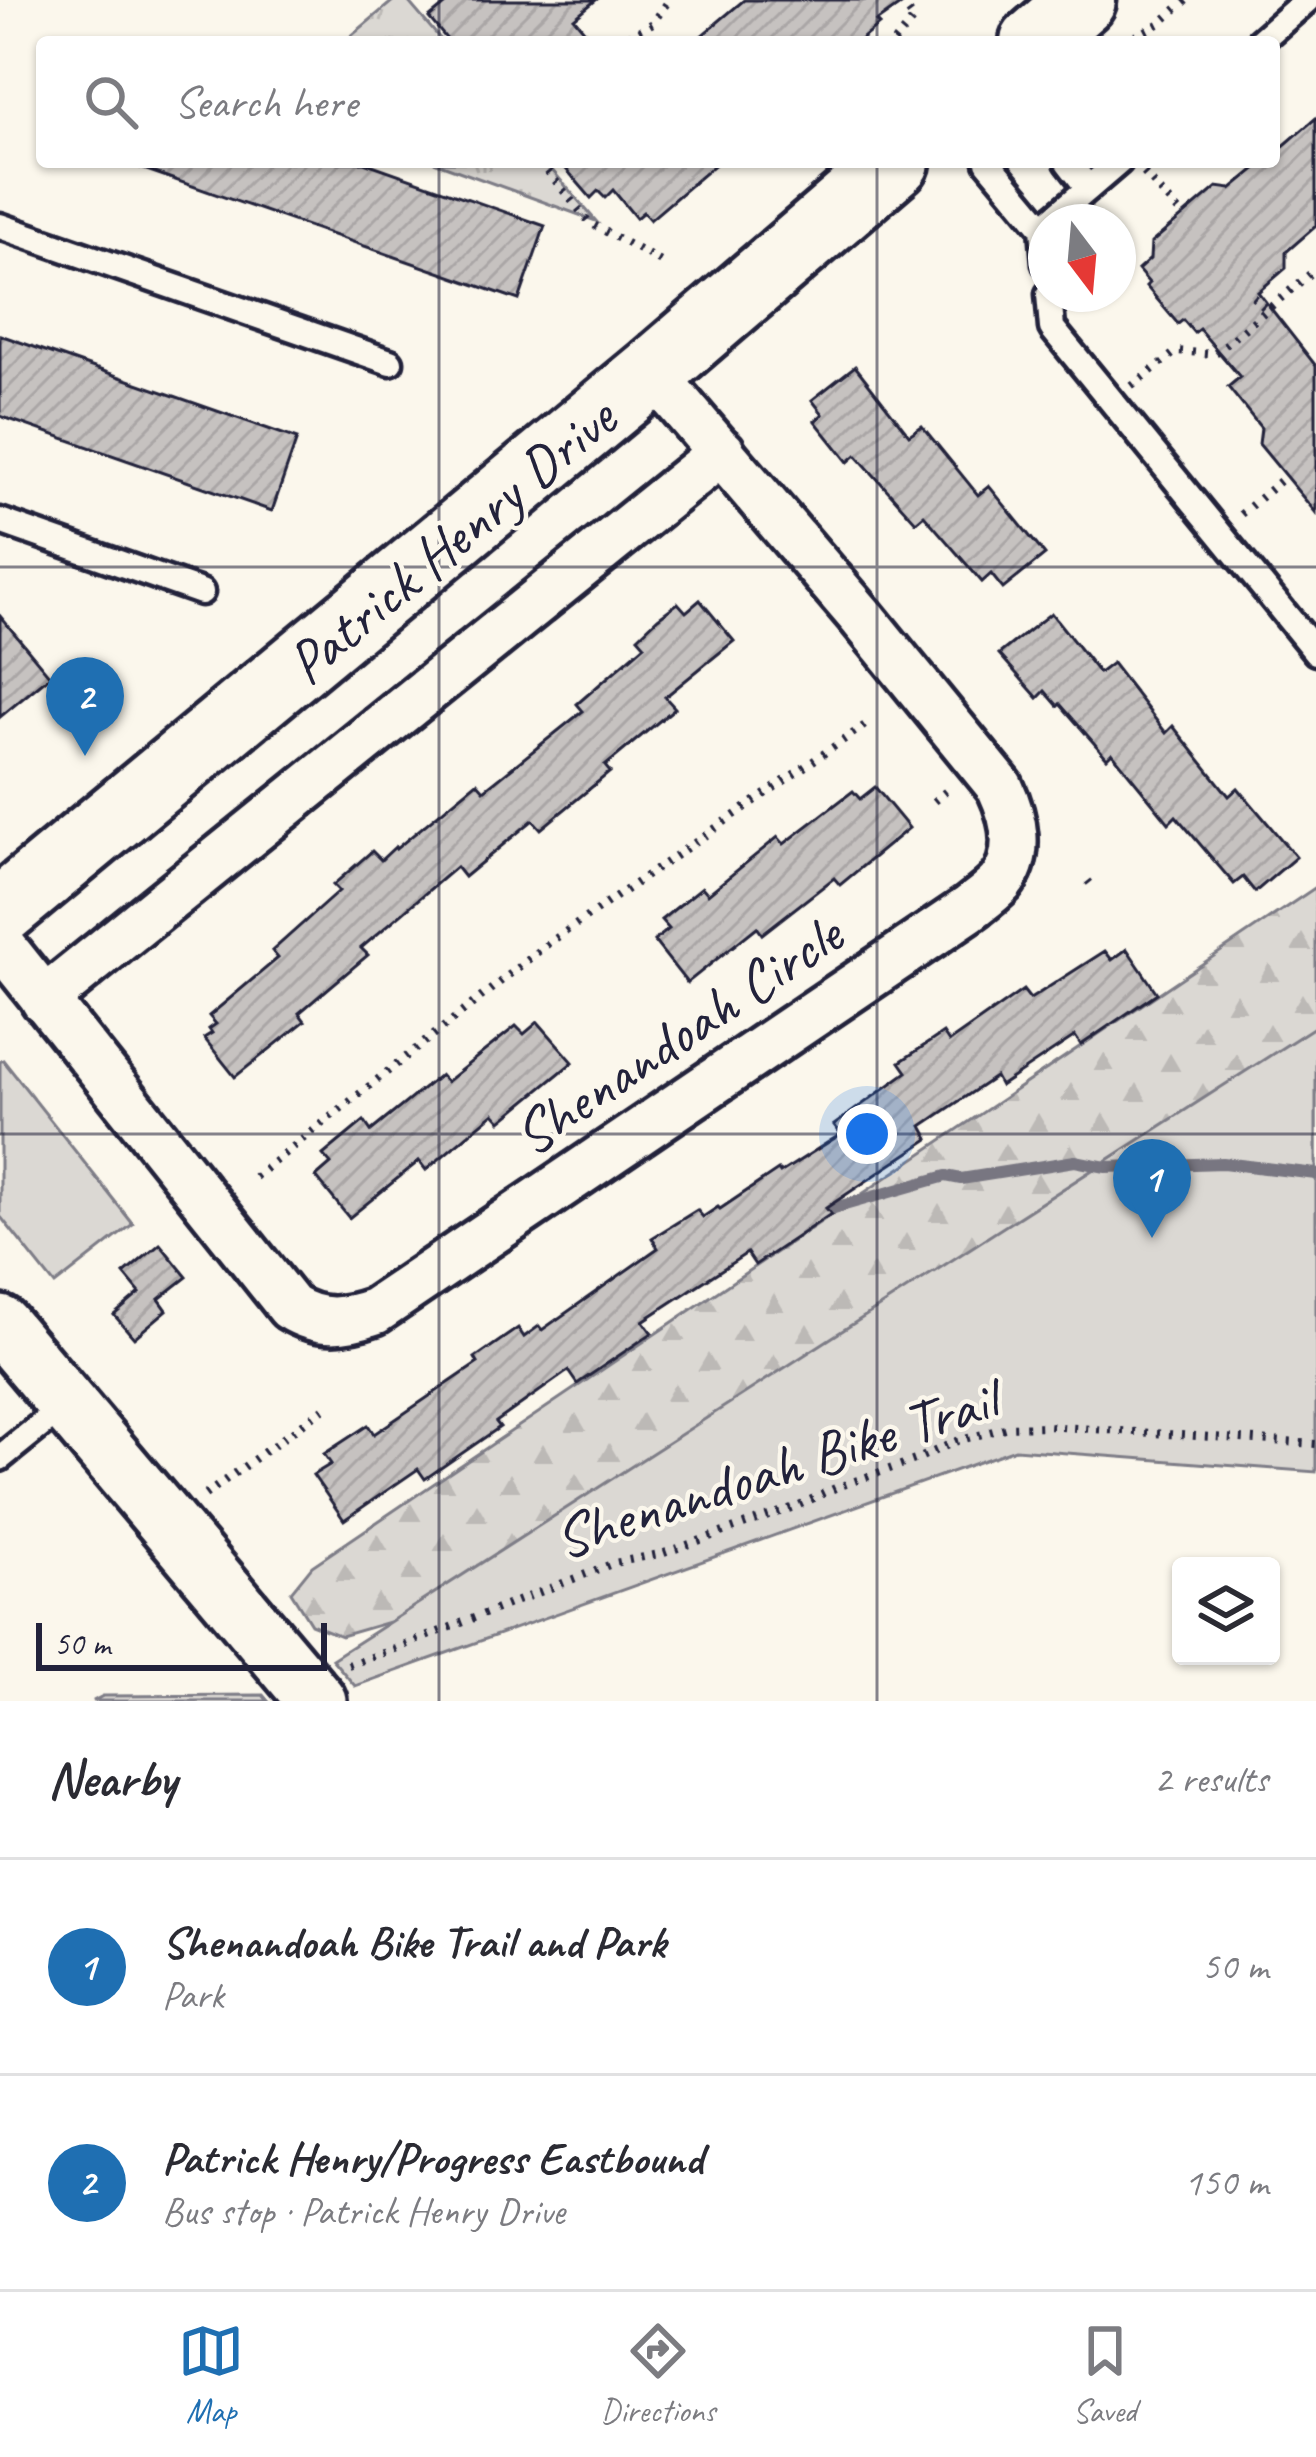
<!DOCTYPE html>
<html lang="en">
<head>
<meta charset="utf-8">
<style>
	:root { --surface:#fff; --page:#f7f7f7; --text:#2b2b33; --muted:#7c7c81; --line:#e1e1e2; --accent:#1f6fb2 }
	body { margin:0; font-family:Caveat,sans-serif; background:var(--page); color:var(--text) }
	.controls { position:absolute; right:36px; bottom:36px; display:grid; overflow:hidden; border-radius:12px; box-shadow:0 3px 9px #0004 }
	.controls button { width:108px; height:108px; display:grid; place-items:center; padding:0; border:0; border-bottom:3px solid var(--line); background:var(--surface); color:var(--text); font:60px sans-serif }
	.compass { position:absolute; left:1028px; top:204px; width:108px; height:108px; border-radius:50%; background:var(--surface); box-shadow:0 3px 9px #0004; rotate:164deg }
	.scale { position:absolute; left:36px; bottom:30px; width:291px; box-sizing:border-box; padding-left:12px; border:6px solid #22223b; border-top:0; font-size:33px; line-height:42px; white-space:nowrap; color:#22223b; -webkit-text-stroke:9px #fbf7ec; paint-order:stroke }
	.you { position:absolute; left:867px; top:1134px; width:42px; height:42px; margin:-30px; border:9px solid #fff; border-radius:50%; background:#1a73e8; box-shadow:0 0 0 18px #1a73e833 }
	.badge { display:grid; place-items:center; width:78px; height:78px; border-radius:50%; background:var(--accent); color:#fff; font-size:39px; font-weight:700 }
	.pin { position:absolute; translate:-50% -99px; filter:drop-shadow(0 3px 6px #0008) }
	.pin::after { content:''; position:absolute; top:63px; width:42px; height:36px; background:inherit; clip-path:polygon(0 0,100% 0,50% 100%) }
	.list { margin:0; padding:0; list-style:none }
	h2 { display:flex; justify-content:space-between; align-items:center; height:156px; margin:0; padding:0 48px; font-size:51px }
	h2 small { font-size:39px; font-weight:400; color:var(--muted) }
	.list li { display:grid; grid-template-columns:78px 1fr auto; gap:36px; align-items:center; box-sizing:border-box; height:216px; padding:0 48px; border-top:3px solid var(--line) }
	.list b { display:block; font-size:45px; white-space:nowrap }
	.list p { margin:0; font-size:39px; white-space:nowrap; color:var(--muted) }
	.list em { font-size:39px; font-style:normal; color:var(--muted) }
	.icon { flex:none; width:66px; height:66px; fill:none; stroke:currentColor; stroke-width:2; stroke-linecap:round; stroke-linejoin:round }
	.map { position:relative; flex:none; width:1316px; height:1701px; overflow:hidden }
	.search { position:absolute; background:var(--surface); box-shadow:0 3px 9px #0004; left:36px; right:36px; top:36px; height:132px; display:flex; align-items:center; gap:30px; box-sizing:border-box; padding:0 42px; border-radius:12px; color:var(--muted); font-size:45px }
	.sheet { height:588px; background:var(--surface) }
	nav { display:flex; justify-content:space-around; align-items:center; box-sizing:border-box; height:168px; border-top:3px solid var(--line); background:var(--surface); font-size:33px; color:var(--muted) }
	nav a { display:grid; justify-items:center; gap:6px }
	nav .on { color:var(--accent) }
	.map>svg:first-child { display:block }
</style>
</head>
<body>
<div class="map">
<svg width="1316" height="1701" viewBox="0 0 1316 1701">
	<defs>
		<pattern id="grass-tufts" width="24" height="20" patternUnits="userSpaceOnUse" patternTransform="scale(3)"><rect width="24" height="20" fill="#dbd8d3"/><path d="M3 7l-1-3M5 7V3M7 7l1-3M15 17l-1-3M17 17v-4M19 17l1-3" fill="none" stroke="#bcb9b6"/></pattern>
		<pattern id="forest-firs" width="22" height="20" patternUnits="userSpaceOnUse" patternTransform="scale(3)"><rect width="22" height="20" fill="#dbd8d3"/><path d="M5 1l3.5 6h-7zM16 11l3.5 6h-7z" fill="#bcb9b6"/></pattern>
		<pattern id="building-hatch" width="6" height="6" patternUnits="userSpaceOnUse" patternTransform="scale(3)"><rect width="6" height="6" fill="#c6c2c0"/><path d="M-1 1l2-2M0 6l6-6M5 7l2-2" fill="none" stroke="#aaa6a6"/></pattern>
	</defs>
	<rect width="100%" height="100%" fill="#fbf7ec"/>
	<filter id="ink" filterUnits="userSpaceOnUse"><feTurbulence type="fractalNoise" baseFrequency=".00833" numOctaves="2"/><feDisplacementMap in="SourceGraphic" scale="24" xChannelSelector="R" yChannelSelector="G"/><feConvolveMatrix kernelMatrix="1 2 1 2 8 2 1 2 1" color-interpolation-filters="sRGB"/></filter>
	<g filter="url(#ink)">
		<g fill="url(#grass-tufts)" stroke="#7e7d87" stroke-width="3">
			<path d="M394,0H407L443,42H344Z"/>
			<path d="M434,162H545L596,221Z"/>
		</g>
		<path fill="url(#forest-firs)" stroke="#7e7d87" stroke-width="3" d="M1316,887V1219L437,1608L341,1636L311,1624L291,1592L312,1566Z"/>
		<g fill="#dbd8d3" stroke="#7e7d87" stroke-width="3">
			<path d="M1316,1026V1472L1015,1449L355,1686L332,1659Z"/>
			<path d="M3,1060L133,1224L55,1285L0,1216V1062Z"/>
			<path d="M263,1695L268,1701H93L103,1696Z"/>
		</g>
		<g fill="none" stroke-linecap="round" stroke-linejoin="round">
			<path stroke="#787681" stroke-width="12" d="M813,1214L946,1176L961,1179L1075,1161L1106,1167L1223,1163L1316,1174"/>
		</g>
		<g fill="url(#building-hatch)" stroke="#22223b" stroke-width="3">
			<path d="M451,0H596L574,18L594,42H449L429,18Z"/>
			<path d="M744,0H907L876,22L879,25L858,42H694Z"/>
			<path d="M1316,118V226L1286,252V268L1258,292L1316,366V513L1259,444L1261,428L1228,387L1240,377L1199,329L1194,333L1183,320L1178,324L1146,286L1149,283L1138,270L1150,259L1151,243L1217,187L1231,189L1264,162H1274V154Z"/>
			<path d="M139,162H364L545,226L519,300L138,167Z"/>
			<path d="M560,162H718L650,220L643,212L636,218L613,190L605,198L598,191L591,198Z"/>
			<path d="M0,335L297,439L272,511L0,416Z"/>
			<path d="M855,366L909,435L922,426L978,495L989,486L1045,555L1003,589L991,574L982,582L924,515L916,522L856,455L848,462L815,421L823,414L812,400Z"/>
			<path d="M700,600L734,641L665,697L675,708L605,766L610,772L541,829L533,820L464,877L456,867L361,948L368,955L299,1013L305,1021L235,1077L204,1038L212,1033L209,1029L216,1024L209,1016L278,958L272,951L339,891L333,885L372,851L381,860L395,847L396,849L477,782L484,790L583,711L577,704L645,645L638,637L658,618L678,603L686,612Z"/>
			<path d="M1051,613L1099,673L1112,663L1166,733L1173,726L1229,796L1238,788L1296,857L1255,892L1243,877L1234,884L1176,816L1169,823L1112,753L1107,758L1060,704L1058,706L1045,691L1038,698L999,654Z"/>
			<path d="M0,616L50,676L0,717Z"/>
			<path d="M875,787L909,828L840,885L834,878L762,934L757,927L687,983L654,941L669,929L661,920L702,887L708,894L778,837L784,844L853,791L860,799Z"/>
			<path d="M1127,949L1157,993L1081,1045L1075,1036L1000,1086L995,1077L922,1126L929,1139L826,1208L831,1214L755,1265L747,1253L643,1321L652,1333L577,1384L568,1371L496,1422L500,1427L425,1479L418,1469L344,1520L313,1475L331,1464L324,1454L368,1425L374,1434L478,1363L475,1358L518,1328L524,1337L539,1326L542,1330L658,1248L652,1238L697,1210L703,1217L718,1207L720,1209L778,1170L780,1173L841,1134L834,1125L907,1072L900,1062L943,1033L949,1042L1023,990L1030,999L1105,951L1112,960Z"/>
			<path d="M538,1022L573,1062L501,1121L494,1113L426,1170L419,1161L349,1218L316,1177L331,1164L323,1155L364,1121L371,1131L440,1075L446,1082L516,1026L524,1034Z"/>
			<path d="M160,1244L187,1277L159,1299L167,1310L134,1338L114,1315L140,1293L124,1274Z"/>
		</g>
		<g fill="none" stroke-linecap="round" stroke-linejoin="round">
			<defs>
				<g id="service">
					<path d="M1259,42L1307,0"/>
					<path d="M988,162L1043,228L1046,264"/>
					<path d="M1068,162L1088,188"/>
					<path d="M1049,222L1119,162"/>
					<path d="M0,226L390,362"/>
					<path d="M1049,294L1052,328L1316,652"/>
					<path d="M0,521L201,592"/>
					<path d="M0,1458L67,1404"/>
				</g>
				<g id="minor">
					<path d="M0,943L290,1307C319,1325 344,1322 375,1311L969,909C979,901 991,893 1000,883C1023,855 1014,817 1000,787L863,619L652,372"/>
					<path d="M44,1000L722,452"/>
				</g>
				<path id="tertiary" d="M0,1325L317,1701"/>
				<g id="secondary">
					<path d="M1034,42L1082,0"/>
					<path d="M0,912L652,372L896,162"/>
				</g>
			</defs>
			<use href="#service" stroke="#22223b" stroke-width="33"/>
			<use href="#minor" stroke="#22223b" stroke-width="54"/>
			<use href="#tertiary" stroke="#22223b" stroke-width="66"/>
			<use href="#secondary" stroke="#22223b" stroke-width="75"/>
			<g stroke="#22223b" stroke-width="8" stroke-dasharray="3 9" stroke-linecap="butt">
				<path d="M618,42L653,23L669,0"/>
				<path d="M894,42L914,19L902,3"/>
				<path d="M1124,42L1159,24L1187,0"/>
				<path d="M540,162L590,223L661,262"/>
				<path d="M1144,173L1183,216"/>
				<path d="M1253,297L1267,310"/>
				<path d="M1132,386L1177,351L1214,354L1316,269"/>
				<path d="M1241,514L1285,477"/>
				<path d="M934,801L951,787"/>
				<path d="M1088,881L1092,886"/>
				<path d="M255,1177L549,943L871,721"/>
				<path d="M205,1495L330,1404"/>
				<path d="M348,1665L395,1649L614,1563L664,1553L797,1506L835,1488L915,1460L957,1441L1008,1427L1047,1426L1316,1444"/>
			</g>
			<use href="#service" stroke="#fbf7ec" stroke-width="24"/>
			<use href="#minor" stroke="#fbf7ec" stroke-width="45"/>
			<use href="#tertiary" stroke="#fbf7ec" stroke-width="57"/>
			<use href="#secondary" stroke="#fbf7ec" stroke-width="66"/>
		</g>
	</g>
	<path fill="none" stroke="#22223b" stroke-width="3" stroke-opacity="0.55" d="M439,0V42M877,0V42M439,162V1701M877,162V1701M0,567H1316M0,1134H1316"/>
	<g text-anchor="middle" stroke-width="9" stroke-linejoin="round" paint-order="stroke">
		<g font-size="60" fill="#22223b" stroke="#fbf7ec">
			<text transform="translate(450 540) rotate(-40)" y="21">Patrick Henry Drive</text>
			<text transform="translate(677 1034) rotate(-34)" y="21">Shenandoah Circle</text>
			<text transform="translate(775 1468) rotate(-18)" y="21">Shenandoah Bike Trail</text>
		</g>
	</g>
</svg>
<div class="controls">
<button><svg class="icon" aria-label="layers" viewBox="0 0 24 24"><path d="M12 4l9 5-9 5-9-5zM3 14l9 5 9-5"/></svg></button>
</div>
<svg class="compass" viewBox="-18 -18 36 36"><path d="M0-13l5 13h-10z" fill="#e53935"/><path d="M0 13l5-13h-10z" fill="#7c7c81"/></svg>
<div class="scale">50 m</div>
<div class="you"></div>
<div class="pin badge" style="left:1152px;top:1238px">1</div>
<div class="pin badge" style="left:85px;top:756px">2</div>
<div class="search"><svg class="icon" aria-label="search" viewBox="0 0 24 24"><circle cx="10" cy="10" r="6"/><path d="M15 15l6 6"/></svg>Search here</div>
</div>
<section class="sheet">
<h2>Nearby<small>2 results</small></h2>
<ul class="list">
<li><span class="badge">1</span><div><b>Shenandoah Bike Trail and Park</b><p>Park</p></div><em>50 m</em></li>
<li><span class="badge">2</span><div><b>Patrick Henry/Progress Eastbound</b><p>Bus stop · Patrick Henry Drive</p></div><em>150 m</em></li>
</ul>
</section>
<nav>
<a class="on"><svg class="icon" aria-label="map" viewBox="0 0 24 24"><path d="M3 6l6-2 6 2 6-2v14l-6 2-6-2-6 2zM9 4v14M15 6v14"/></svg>Map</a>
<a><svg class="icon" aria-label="directions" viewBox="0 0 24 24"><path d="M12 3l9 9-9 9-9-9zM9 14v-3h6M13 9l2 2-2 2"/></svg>Directions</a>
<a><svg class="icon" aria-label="saved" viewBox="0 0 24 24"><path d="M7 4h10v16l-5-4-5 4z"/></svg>Saved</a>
</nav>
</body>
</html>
